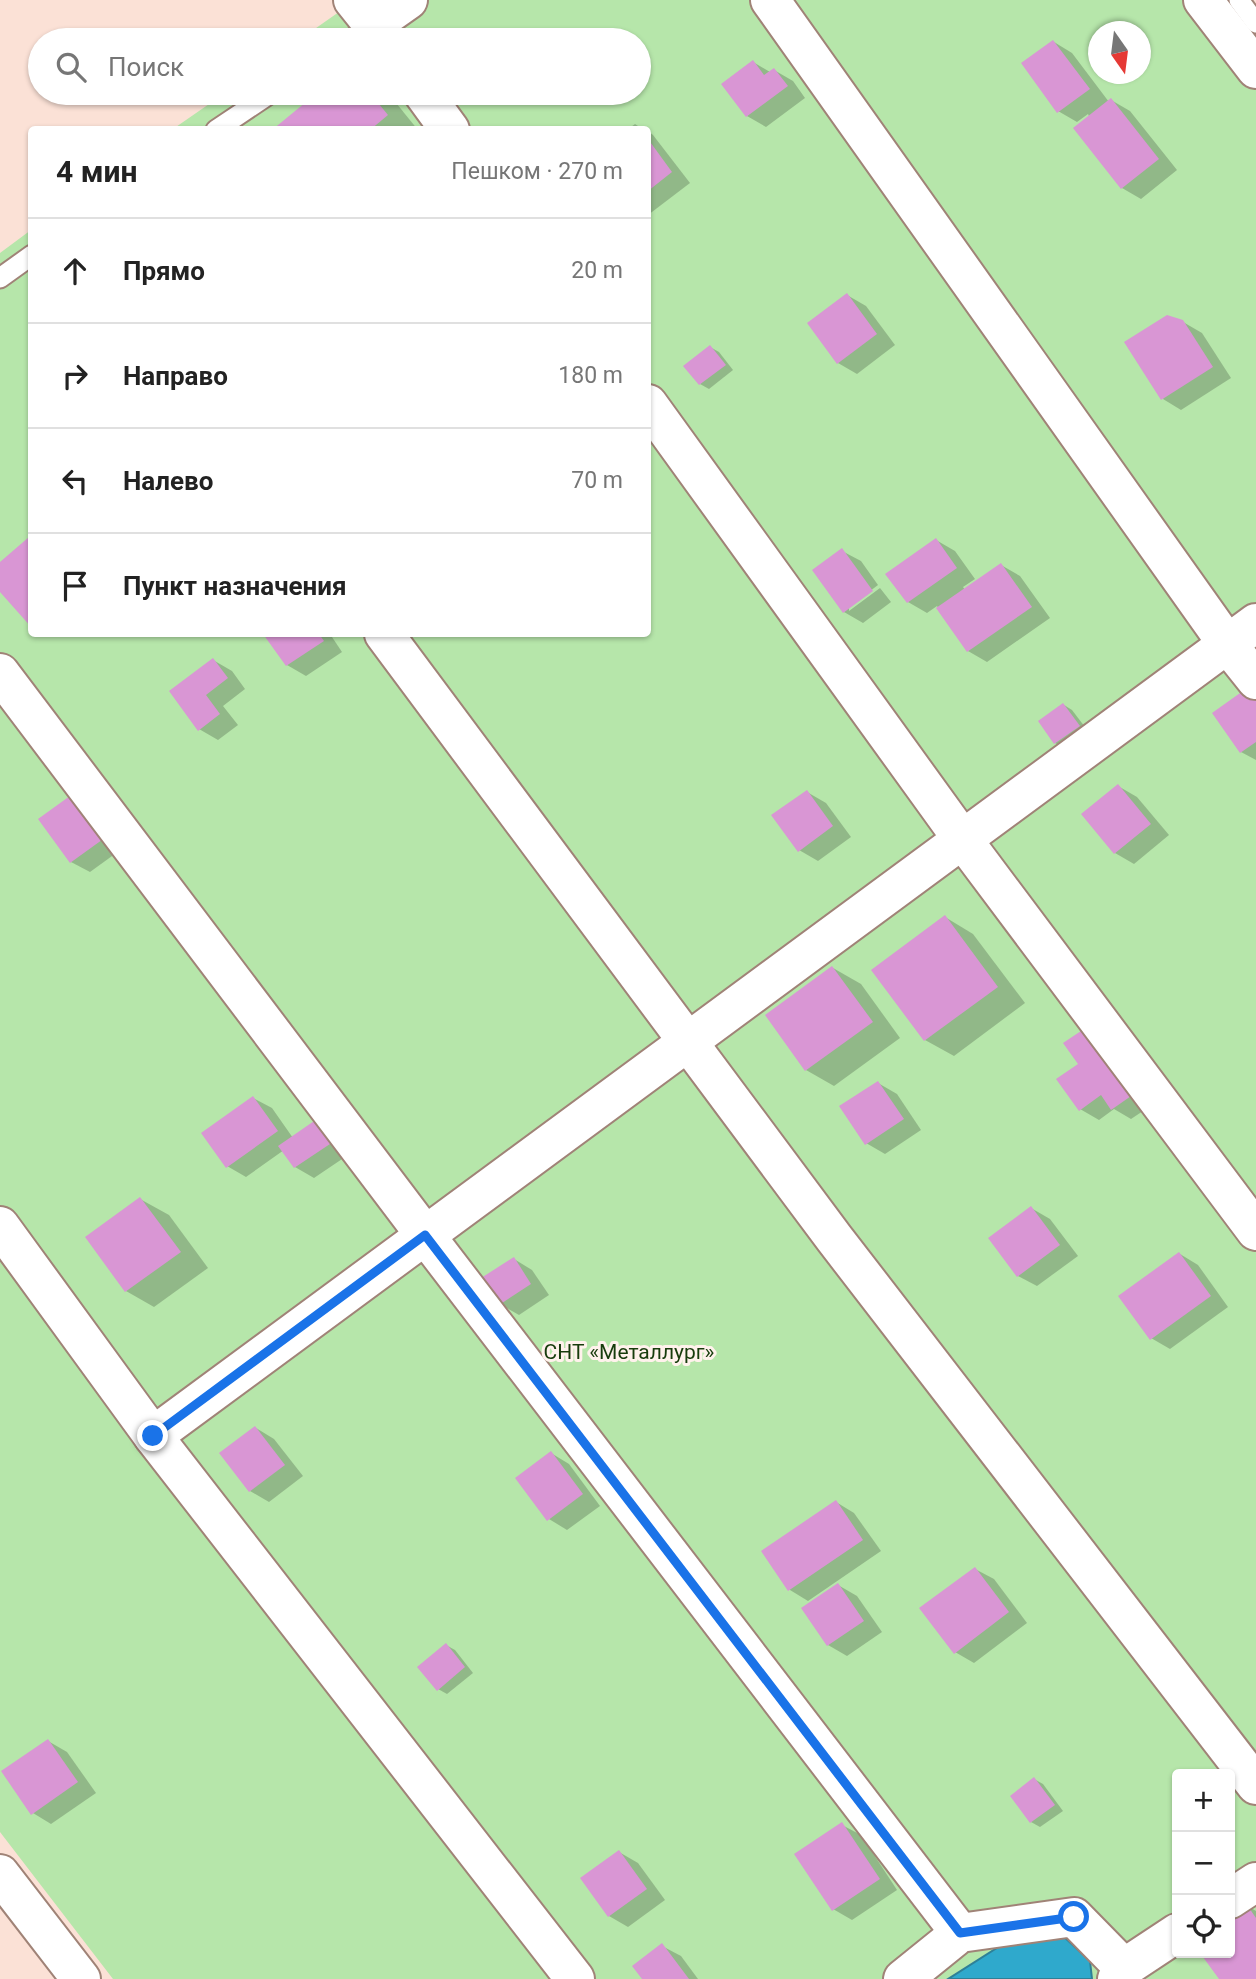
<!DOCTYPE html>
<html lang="ru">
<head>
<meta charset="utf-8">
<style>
	:root { --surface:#fff; --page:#f6f6f6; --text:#222; --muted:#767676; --line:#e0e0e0 }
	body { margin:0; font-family:Roboto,sans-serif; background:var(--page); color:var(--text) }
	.controls { position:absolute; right:21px; bottom:21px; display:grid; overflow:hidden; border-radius:7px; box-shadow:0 2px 5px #0004 }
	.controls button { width:63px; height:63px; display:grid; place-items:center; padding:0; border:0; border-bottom:2px solid var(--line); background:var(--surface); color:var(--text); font:35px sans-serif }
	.compass { position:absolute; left:1088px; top:21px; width:63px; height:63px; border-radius:50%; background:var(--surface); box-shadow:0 2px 5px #0004; rotate:166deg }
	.stop { position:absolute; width:21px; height:21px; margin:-16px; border:5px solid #1a73e8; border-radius:50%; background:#fff }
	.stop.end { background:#1a73e8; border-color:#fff; box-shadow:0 2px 7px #0008 }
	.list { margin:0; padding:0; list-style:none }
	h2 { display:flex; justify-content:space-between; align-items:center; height:91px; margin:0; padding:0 28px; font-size:30px }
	h2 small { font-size:23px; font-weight:400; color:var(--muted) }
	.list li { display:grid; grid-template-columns:46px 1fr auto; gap:21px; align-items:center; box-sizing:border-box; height:105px; padding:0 28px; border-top:2px solid var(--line) }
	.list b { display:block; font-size:26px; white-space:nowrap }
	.list em { font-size:23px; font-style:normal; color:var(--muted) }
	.icon { flex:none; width:38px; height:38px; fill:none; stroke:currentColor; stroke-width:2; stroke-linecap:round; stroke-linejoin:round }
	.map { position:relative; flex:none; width:1256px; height:1979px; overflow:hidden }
	.search { position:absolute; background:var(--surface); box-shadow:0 2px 5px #0004; left:28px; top:28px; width:623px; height:77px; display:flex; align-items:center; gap:18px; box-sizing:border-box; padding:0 24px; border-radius:38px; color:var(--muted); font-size:26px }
	.panel { position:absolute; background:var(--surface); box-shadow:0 2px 5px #0004; left:28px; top:126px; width:623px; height:511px; border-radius:7px }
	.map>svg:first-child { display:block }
</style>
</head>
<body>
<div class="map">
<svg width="1256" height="1979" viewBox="0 0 1256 1979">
	<rect width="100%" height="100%" fill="#fbe1d6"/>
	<path fill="#b6e6aa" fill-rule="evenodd" d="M356,0H1221L1256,46V1979H113L0,1832V253L31,230L32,634H648V130L173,129L225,93H639V40H299ZM1098,32H1140V74H1098ZM1177,1774H1230V1953H1177Z"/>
	<path fill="#2fa9cc" stroke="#2e8097" stroke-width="2" d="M1061,1934L1090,1961L1092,1979H948L1011,1939Z"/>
	<g fill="#0003">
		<path d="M1054,42L1072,53L1109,102L1111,100L1130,111L1177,170L1141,199L1122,188L1088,114L1077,122L1058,111Z"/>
		<path d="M753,62L770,72L774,70L793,81L805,98L766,127L747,116Z"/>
		<path d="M320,93H388L418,130H274Z"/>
		<path d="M635,124L644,130H627Z"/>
		<path d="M648,131L653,135L690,183L648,215Z"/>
		<path d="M847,295L866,306L895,345L857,374L838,363Z"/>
		<path d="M1183,322L1202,333L1231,378L1181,410L1163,399Z"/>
		<path d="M710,347L719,352L733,370L709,389L700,384Z"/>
		<path d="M936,540L955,551L975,579L963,587L965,590L1001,565L1020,576L1050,618L987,662L968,651L937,606L927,613L908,602Z"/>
		<path d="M842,551L861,561L878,585L849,607V611L880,588L891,602L863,623L844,612Z"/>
		<path d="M266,634H330L342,652L306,676L287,665Z"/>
		<path d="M213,660L232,671L245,689L223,706L238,725L218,740L199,729L171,692Z"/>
		<path d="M1256,691V760L1241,752Z"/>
		<path d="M1064,705L1072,710L1088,731L1064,748L1055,743Z"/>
		<path d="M1118,786L1137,797L1169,835L1134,864L1115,853Z"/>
		<path d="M81,790L130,843L90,872L71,862Z"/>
		<path d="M807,792L826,803L851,837L818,861L799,850Z"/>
		<path d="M945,917L973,934L1025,1003L954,1056L925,1040Z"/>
		<path d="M833,968L861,984L900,1038L834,1086L806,1070Z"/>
		<path d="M1080,1064L1152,1105L1131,1119L1114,1109L1099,1120L1080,1109Z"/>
		<path d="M878,1083L897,1094L921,1130L885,1154L866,1143Z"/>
		<path d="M253,1098L272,1108L293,1138L317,1121L351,1153L314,1178L295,1167L284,1150L246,1177L227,1166Z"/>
		<path d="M140,1199L169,1215L208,1268L154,1307L126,1291Z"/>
		<path d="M1031,1208L1050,1219L1078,1256L1037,1286L1018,1276Z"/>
		<path d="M1180,1254L1198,1265L1228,1307L1170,1349L1151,1338Z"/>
		<path d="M514,1259L532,1270L549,1295L519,1315L500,1304Z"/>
		<path d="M256,1428L274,1439L303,1476L269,1502L250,1491L222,1453Z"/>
		<path d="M551,1453L569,1464L600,1506L567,1530L549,1519Z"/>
		<path d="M836,1502L854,1513L881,1551L808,1601L790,1590L763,1551Z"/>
		<path d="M975,1569L994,1579L1027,1623L974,1663L955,1652Z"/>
		<path d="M838,1585L857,1596L882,1632L847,1656L828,1645Z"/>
		<path d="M446,1645L455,1650L473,1673L447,1694L438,1689Z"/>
		<path d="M48,1741L67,1752L96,1793L51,1824L33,1813Z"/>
		<path d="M1034,1779L1043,1784L1063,1811L1040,1827L1031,1822Z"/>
		<path d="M842,1825L861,1835L897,1890L852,1920L833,1909Z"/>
		<path d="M619,1852L638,1863L665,1900L628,1927L609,1916Z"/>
		<path d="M1245,1904L1256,1911V1979H1221L1202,1953H1230V1915Z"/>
		<path d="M662,1946L681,1956L698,1979H644Z"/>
	</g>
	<g fill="#d996d4">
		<path d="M1053,40L1090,89L1057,113L1021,63Z"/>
		<path d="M753,60L764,75L774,68L788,86L746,117L721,84Z"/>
		<path d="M317,93H370L388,115L370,130H272Z"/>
		<path d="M1111,98L1159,159L1121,189L1073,128Z"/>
		<path d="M648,139L672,172L648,191Z"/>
		<path d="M847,293L877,334L837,364L807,323Z"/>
		<path d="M1167,315L1183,320L1213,367L1161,400L1124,342Z"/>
		<path d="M710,345L726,365L699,385L683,366Z"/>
		<path d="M29,537L32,540V628L0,592V562Z"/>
		<path d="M936,538L957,568L907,603L885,574Z"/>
		<path d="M842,548L873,591L843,613L812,570Z"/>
		<path d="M1001,563L1032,607L967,652L936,608Z"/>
		<path d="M263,634H319L324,641L286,666Z"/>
		<path d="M213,658L228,678L206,695L220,714L198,731L169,691Z"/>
		<path d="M1250,686L1256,694V742L1240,753L1212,713Z"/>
		<path d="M1063,703L1080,726L1054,744L1038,721Z"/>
		<path d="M1118,784L1151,824L1114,854L1081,814Z"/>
		<path d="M81,788L113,832L70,863L38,819Z"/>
		<path d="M807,790L833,826L798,852L771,815Z"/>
		<path d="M945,915L998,987L924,1041L871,970Z"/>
		<path d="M832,966L873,1022L805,1071L765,1015Z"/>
		<path d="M1087,1027L1134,1094L1111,1110L1101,1095L1079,1111L1056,1079L1078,1064L1063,1043Z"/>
		<path d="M878,1081L904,1119L865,1145L839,1106Z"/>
		<path d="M253,1096L278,1131L226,1168L201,1133Z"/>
		<path d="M317,1119L333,1142L294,1168L278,1146Z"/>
		<path d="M140,1197L181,1252L125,1292L85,1237Z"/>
		<path d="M1031,1206L1060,1245L1017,1277L988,1238Z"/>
		<path d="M1179,1252L1211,1296L1150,1340L1118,1296Z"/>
		<path d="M514,1257L531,1284L499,1305L481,1278Z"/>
		<path d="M255,1426L285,1465L249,1492L219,1453Z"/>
		<path d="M551,1451L583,1494L547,1521L515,1478Z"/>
		<path d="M836,1500L863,1540L788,1591L761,1551Z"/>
		<path d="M975,1567L1009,1612L954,1654L919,1608Z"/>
		<path d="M838,1583L864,1621L827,1646L801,1608Z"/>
		<path d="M446,1643L465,1667L437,1691L417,1667Z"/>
		<path d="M48,1739L78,1782L31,1815L1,1771Z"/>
		<path d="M1034,1777L1055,1805L1030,1823L1010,1796Z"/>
		<path d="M842,1822L880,1879L832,1911L794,1854Z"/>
		<path d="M619,1850L647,1889L608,1917L580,1878Z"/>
		<path d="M1245,1902L1256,1918V1979H1219L1200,1953H1230V1913Z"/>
		<path d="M662,1943L689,1979H642L632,1966Z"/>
	</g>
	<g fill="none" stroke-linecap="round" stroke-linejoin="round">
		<defs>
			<g id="service">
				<path d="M1239,0L1256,23"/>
				<path d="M350,40L374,24"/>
				<path d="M216,130L271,93"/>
				<path d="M0,278L32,255"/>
			</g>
			<g id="minor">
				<path d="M353,0L385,40"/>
				<path d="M770,0L1228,645L1256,680"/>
				<path d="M1203,0L1256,69"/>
				<path d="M374,24L408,0"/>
				<path d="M423,93L450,130"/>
				<path d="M648,404L963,840L1256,1231"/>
				<path d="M384,634L834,1238L1256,1785"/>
				<path d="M0,673L425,1235L960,1933"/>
				<path d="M0,1226L153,1436L575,1979"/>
				<path d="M153,1436L1256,623"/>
				<path d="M0,1874L81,1979"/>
				<path d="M1230,1899L1256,1882"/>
				<path d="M903,1979L960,1933L1074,1917L1124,1968"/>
				<path d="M1117,1979L1124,1968L1177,1933"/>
			</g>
		</defs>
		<use href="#service" stroke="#a08377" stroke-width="23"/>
		<use href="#minor" stroke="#a08377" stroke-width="42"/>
		<use href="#service" stroke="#fff" stroke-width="19"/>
		<use href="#minor" stroke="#fff" stroke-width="38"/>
	</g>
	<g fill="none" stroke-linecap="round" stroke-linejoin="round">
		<path stroke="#1a73e8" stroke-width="9" d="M153,1436L425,1235L960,1933L1074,1917"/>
	</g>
	<g text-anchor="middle" stroke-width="6" stroke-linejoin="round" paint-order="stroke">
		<g font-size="21" fill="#173c0c" stroke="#fff2ec">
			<text x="629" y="1359">СНТ «Металлург»</text>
		</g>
	</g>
</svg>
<div class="controls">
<button>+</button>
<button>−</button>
<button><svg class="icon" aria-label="locate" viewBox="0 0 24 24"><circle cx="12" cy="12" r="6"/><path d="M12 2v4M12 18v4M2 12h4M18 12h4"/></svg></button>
</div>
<svg class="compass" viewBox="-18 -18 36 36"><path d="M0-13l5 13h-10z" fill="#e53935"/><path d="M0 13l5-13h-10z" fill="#767676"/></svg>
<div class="stop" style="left:1074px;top:1917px"></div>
<div class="stop end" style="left:153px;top:1436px"></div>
<div class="search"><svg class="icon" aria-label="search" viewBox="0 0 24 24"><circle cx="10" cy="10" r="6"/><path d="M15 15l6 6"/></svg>Поиск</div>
<section class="panel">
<h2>4 мин<small>Пешком · 270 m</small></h2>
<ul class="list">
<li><svg class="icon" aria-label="ahead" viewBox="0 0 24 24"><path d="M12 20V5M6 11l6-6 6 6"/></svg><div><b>Прямо</b></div><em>20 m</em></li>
<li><svg class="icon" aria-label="right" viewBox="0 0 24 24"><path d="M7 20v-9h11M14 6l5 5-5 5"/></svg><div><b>Направо</b></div><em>180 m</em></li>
<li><svg class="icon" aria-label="left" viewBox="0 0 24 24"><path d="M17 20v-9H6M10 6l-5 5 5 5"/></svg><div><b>Налево</b></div><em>70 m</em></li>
<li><svg class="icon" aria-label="arrive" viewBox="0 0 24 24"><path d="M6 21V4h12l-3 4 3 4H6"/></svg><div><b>Пункт назначения</b></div></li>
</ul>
</section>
</div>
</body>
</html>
